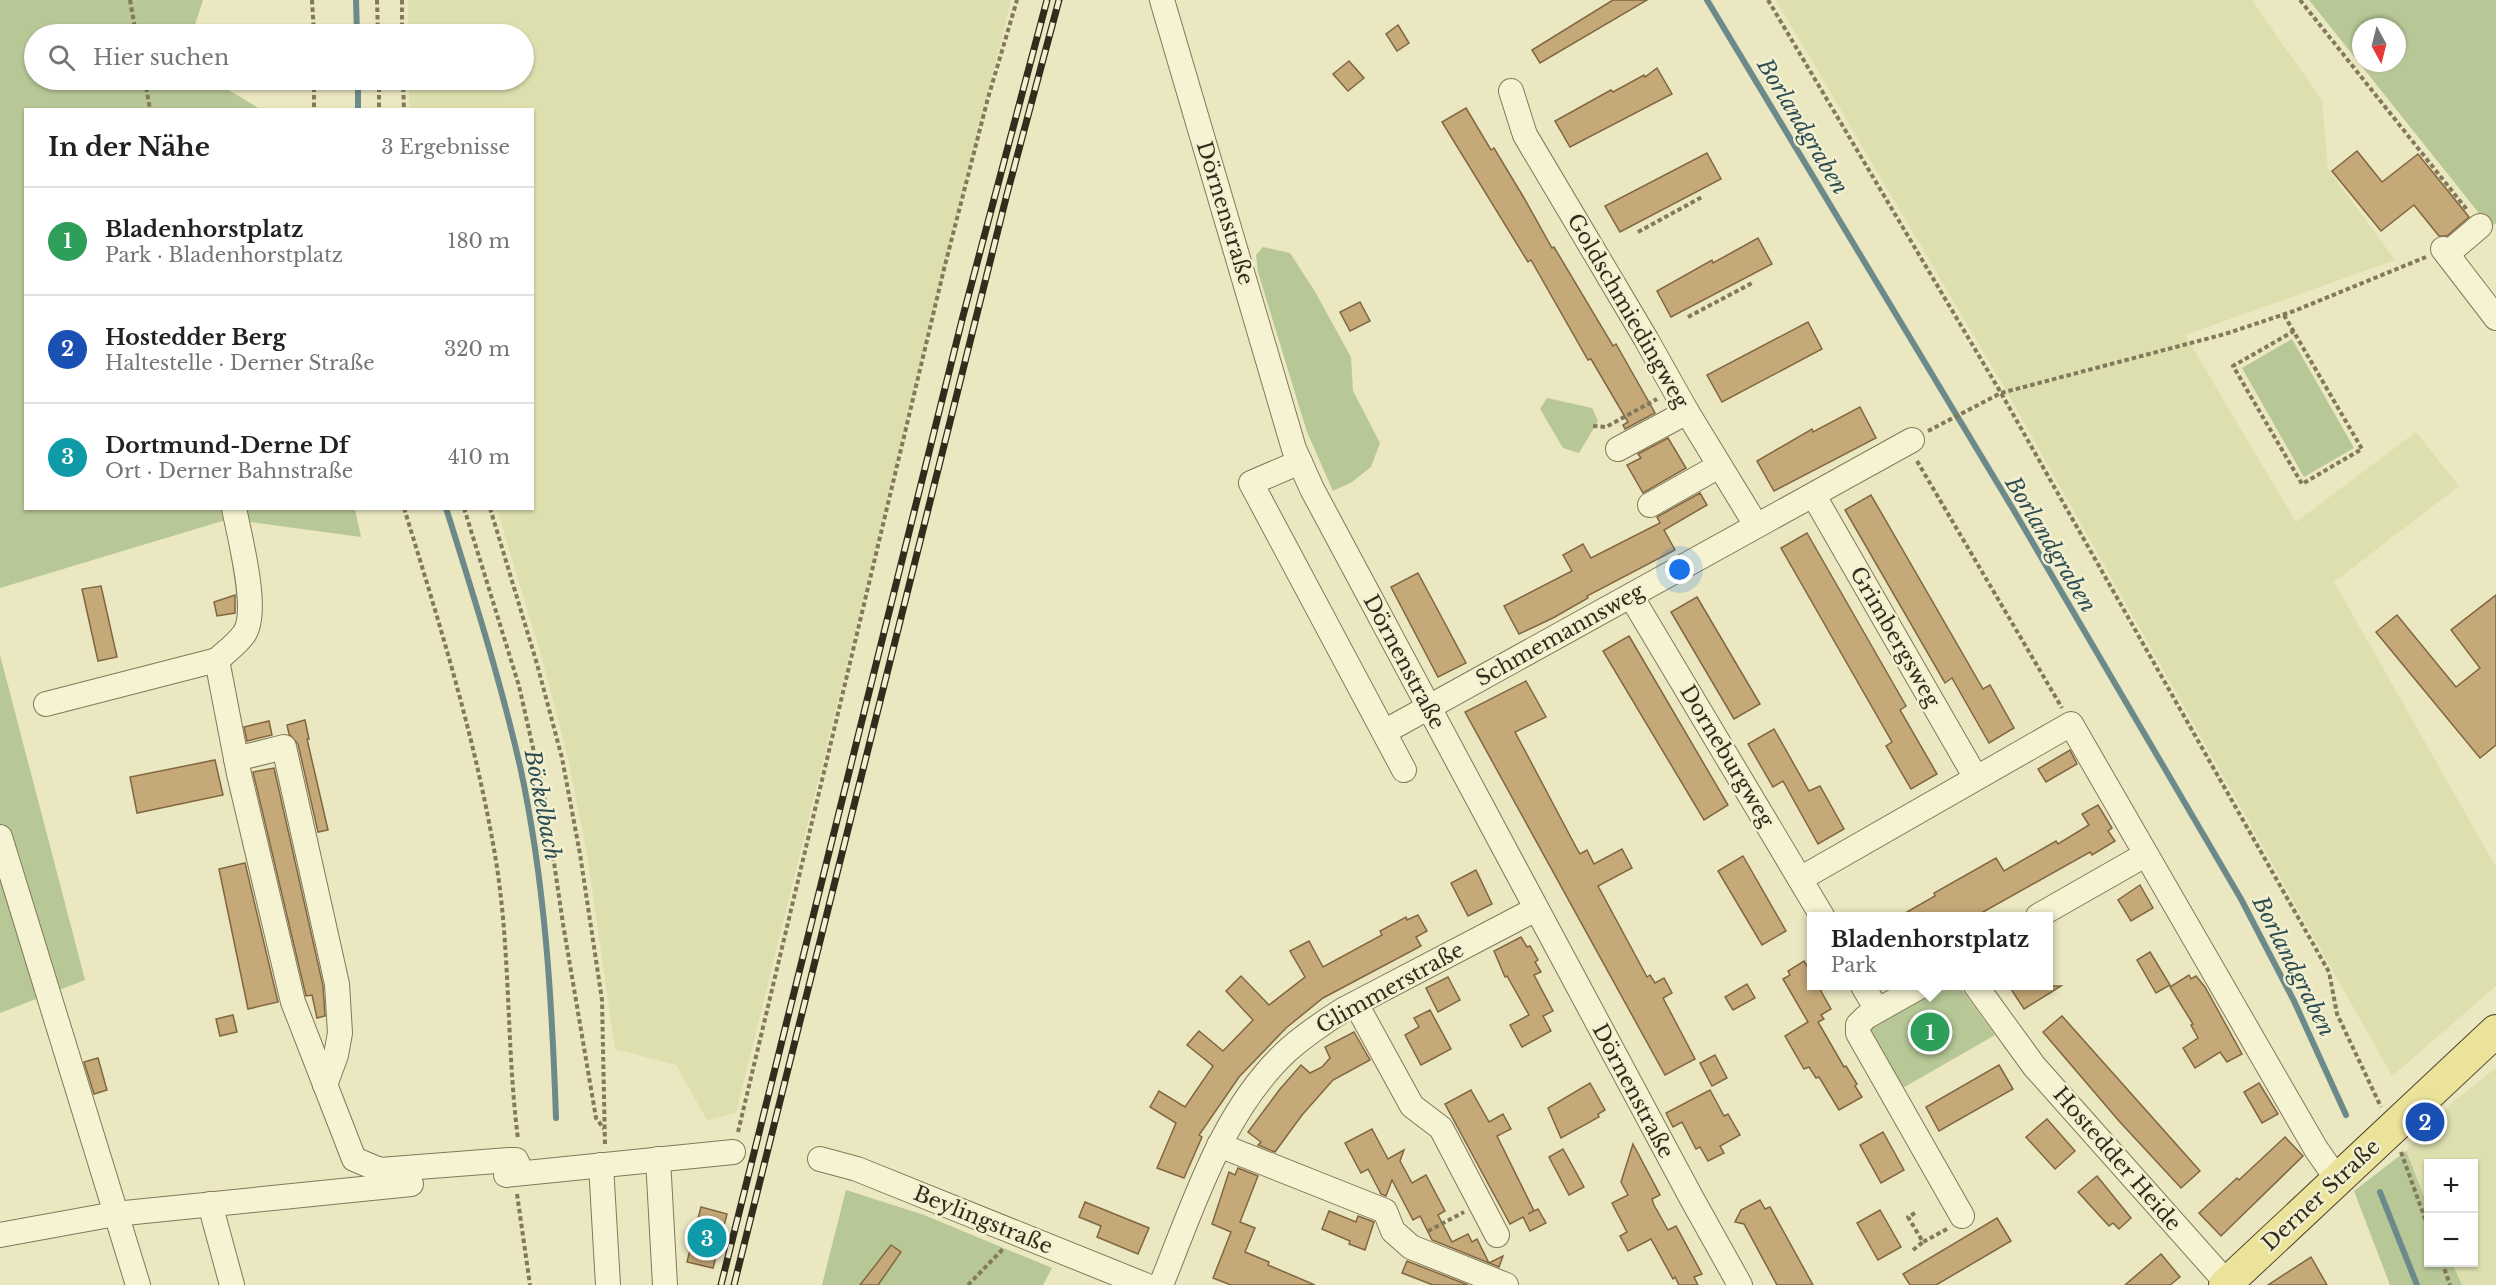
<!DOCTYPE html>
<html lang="de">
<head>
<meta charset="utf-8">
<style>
	:root { --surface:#fff; --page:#f6f6f6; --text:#202124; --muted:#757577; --line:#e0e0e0; --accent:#d93025 }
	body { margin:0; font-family:"Libre Baskerville",serif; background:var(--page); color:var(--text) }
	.controls { position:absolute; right:18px; bottom:18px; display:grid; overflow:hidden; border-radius:0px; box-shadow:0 2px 4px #0004 }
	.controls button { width:54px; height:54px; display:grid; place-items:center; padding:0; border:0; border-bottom:2px solid var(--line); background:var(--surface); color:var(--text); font:30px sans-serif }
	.compass { position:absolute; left:2352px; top:18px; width:54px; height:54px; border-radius:50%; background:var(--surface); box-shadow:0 2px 4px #0004; rotate:173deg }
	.you { position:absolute; left:1680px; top:570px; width:21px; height:21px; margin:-15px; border:4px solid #fff; border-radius:50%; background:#1a73e8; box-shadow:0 0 0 9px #1a73e833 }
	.badge { display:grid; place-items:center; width:39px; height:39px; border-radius:50%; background:var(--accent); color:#fff; font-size:20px; font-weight:700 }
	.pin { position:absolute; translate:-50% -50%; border:3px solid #fff; box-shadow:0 2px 6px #0006 }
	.popup { position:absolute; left:1807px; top:912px; width:246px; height:78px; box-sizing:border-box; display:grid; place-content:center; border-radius:0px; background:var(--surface); filter:drop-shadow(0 2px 4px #0005); font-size:20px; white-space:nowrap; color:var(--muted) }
	.popup b { font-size:22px; color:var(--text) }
	.popup::after { content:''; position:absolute; left:50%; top:100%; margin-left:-12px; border:12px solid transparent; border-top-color:var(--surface) }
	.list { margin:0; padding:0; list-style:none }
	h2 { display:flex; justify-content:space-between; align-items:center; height:78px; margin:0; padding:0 24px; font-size:26px }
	h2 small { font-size:20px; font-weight:400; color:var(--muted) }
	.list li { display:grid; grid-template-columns:39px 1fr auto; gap:18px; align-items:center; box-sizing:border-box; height:108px; padding:0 24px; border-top:2px solid var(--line) }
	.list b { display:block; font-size:22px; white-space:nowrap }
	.list p { margin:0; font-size:20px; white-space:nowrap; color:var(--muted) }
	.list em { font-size:20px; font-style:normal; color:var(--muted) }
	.icon { flex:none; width:33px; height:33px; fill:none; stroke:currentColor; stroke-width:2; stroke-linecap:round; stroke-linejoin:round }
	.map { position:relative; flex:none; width:2496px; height:1285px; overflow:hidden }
	.search { position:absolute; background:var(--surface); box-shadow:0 2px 4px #0004; left:24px; top:24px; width:510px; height:66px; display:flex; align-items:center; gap:15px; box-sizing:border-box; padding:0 21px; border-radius:33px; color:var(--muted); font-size:22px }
	.panel { position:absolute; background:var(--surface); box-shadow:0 2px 4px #0004; left:24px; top:108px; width:510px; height:402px; border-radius:0px }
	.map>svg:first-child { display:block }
</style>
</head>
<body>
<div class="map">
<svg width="2496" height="1285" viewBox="0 0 2496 1285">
	<rect width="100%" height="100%" fill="#eae7c1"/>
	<g fill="#dddfaf">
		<path d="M408,0H1011L736,1113L707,1120L676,1065L615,1049L587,854L568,758L543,662L497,509L532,508V110L409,109V80H524V34H408Z"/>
		<path d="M1776,0H2254L2253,2L2322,100L2328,169L2395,260L2185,335L2296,522L2416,432L2459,486L2334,582L2496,867V986L2392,1076L2003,385Z"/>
		<path d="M2496,1068V1285H2462L2452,1263L2474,1262V1164H2428V1206L2406,1151L2453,1102Z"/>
	</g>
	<g fill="#b7c796" fill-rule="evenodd">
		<path d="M0,0H203L192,34H34V80H212L260,109L26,110V508L355,509L361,537L229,519L0,588Z"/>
		<path d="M2309,0H2496V223L2490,227ZM2361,27H2397V63H2361Z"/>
		<path d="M1263,247L1290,253L1314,290L1351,357L1353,391L1380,443L1371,467L1352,482L1333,491L1307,432L1258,272L1256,255Z"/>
		<path d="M2292,339L2354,448L2304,477L2242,368Z"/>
		<path d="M1547,398L1592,408L1598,421L1579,453L1563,448L1540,409Z"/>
		<path d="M0,655L85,980L0,1013Z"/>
		<path d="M1944,986H1959L1995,1035L1901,1089L1866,1030Z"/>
		<path d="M2406,1151L2428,1206V1262L2452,1263L2462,1285H2390L2354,1191Z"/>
		<path d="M846,1190L924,1215L1052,1268L1043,1285H822Z"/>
	</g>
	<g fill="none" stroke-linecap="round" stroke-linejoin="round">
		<g stroke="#6b8a89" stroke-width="6">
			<path d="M356,0L357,34"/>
			<path d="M1707,0L2013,509L2241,899L2294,1001L2346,1115"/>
			<path d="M358,80V110"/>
			<path d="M446,508C473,594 500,679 520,766C545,881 552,1000 556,1118"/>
			<path d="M2380,1192L2417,1285"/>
		</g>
	</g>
	<g fill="#c6a979" stroke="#806741" stroke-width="1.5">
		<path d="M1613,0H1647L1540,63L1532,50Z"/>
		<path d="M1398,25L1409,43L1397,51L1386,34Z"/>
		<path d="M1349,61L1364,78L1348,91L1333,74Z"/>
		<path d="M1657,68L1672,94L1570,147L1555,121L1611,90L1613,92L1644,75L1645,77Z"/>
		<path d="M1466,108L1491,150L1494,148L1524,198L1552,248L1554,247L1613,346L1616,344L1655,413L1625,429L1623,425L1628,422L1591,359L1588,360L1531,260L1528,262L1442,122Z"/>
		<path d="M2357,151L2382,182L2418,154L2469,217L2447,236H2439L2414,205L2381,231L2332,171Z"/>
		<path d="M1707,153L1721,179L1620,232L1605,206Z"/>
		<path d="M1758,238L1772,264L1671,317L1657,291L1712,260L1713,263Z"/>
		<path d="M1360,302L1370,321L1350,331L1340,312Z"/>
		<path d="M1808,322L1822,349L1722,402L1707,375Z"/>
		<path d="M1860,407L1876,438L1774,491L1757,461L1812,429L1813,432Z"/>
		<path d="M1668,438L1686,468L1643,493L1627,465L1641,458L1638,454Z"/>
		<path d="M1700,493L1707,505L1664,530L1675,550L1587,596L1588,598L1553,618L1519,634L1504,606L1572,571L1563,555L1583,544L1591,558L1660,523L1657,517Z"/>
		<path d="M1871,495L1983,689L1990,685L2014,728L1989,743L1952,678L1945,683L1845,510Z"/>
		<path d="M1807,533L1906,706L1900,710L1937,774L1911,789L1886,746L1892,742L1781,548Z"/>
		<path d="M1418,573L1466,663L1438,677L1391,587Z"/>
		<path d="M101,586L117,657L98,661L82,589Z"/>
		<path d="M235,595V613L217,616L214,602Z"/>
		<path d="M2496,595V745L2480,758L2376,632L2397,615L2456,687L2480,668L2451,630Z"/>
		<path d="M1697,597L1760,704L1734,719L1671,612Z"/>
		<path d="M1629,636L1728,805L1704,820L1603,651Z"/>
		<path d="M1526,681L1546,717L1515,732L1576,847L1580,854L1587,850L1594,864L1622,849L1632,868L1598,886L1647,977L1650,975L1655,983L1664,978L1672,993L1663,998L1695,1059L1665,1075L1465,712Z"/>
		<path d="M305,720L309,739H307L328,830L318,832L298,744L289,734L287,725Z"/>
		<path d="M269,721L272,735L247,741L244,727Z"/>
		<path d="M1774,729L1809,791L1820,786L1844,829L1818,844L1783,781L1773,787L1748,744Z"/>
		<path d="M2070,750L2077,764L2046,782L2038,769Z"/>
		<path d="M215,760L223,795L137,813L130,777Z"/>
		<path d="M274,768L323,986L325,1016L317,1018L312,995L306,996L253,772Z"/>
		<path d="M2098,805L2112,828L2108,831L2115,841L2092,855L2090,852L1976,916H1900L1935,896L1934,893L1996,858L2004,871L2056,841L2058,844L2089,825L2082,814Z"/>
		<path d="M1743,856L1786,931L1762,945L1718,871Z"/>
		<path d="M245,863L278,1002L248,1009L219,869Z"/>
		<path d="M1476,870L1492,904L1468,916L1451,883Z"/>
		<path d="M2140,885L2153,908L2131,921L2118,900Z"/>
		<path d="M1418,915L1427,931L1416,937L1421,946L1323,998L1286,1028L1239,1077L1199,1135L1202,1137L1184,1178L1157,1168L1176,1123L1150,1107L1159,1091L1185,1107L1213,1066L1187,1045L1199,1031L1223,1051L1253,1020L1226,991L1241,976L1269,1005L1305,977L1290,951L1309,941L1323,967L1382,935L1380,931L1406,917L1407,920Z"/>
		<path d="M1521,937L1527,947L1530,946L1538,960L1535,962L1541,972L1534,975L1553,1011L1543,1016L1551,1031L1522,1047L1510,1025L1529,1015L1507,976L1505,977L1494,951Z"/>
		<path d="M2150,952L2170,985L2156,993L2137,960Z"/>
		<path d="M1804,961L1812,974V986H1818L1831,1009L1821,1015L1824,1019L1818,1022L1844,1067L1846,1066L1857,1084L1855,1086L1862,1097L1839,1110L1819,1077L1816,1078L1809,1067L1804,1069L1785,1036L1808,1022L1783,979L1790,975L1788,971Z"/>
		<path d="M2189,975L2191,979L2196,976L2205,987L2242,1054L2227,1062L2220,1052L2195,1068L2183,1048L2198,1038L2191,1025L2193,1024L2170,987Z"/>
		<path d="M1448,977L1460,1000L1438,1012L1426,988Z"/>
		<path d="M1747,984L1755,998L1733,1010L1725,997Z"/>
		<path d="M2009,986H2061L2024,1009Z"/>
		<path d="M1430,1010L1451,1049L1421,1065L1405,1035L1419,1027L1414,1018Z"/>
		<path d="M233,1015L237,1032L220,1036L216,1019Z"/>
		<path d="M2062,1016L2200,1171L2181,1188L2119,1121L2043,1032Z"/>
		<path d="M1354,1032L1370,1060L1333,1080L1302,1115L1275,1152L1258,1145L1261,1142L1248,1132L1280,1089L1301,1065L1310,1073L1322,1067L1330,1058L1325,1047Z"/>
		<path d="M1715,1055L1727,1078L1712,1086L1700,1063Z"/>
		<path d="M98,1058L107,1090L94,1094L84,1062Z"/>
		<path d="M1999,1065L2013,1089L1939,1131L1926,1107Z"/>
		<path d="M1590,1083L1605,1110L1598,1114L1599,1117L1561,1138L1548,1108Z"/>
		<path d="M2259,1083L2278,1114L2262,1123L2244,1092Z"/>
		<path d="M1471,1090L1489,1122L1503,1114L1511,1129L1497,1136L1534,1211L1528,1214L1538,1209L1546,1223L1530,1231L1523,1217L1510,1224L1445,1104Z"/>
		<path d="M1710,1090L1724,1116L1728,1114L1740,1135L1720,1146L1724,1153L1708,1161L1700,1147L1696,1149L1682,1122L1673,1127L1666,1113Z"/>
		<path d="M2047,1119L2075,1151L2055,1169L2026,1137Z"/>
		<path d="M1372,1129L1388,1159L1404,1150L1400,1161L1412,1183L1426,1175L1445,1211L1438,1215L1452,1242L1468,1234L1472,1242L1477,1239L1489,1263L1503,1256L1499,1267L1432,1240L1420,1216L1413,1220L1392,1180L1386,1196L1381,1194L1368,1169L1361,1173L1345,1143Z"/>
		<path d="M1883,1132L1904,1170L1881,1183L1860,1145Z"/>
		<path d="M2285,1137L2303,1156L2221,1236L2199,1213L2237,1178L2239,1180Z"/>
		<path d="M1633,1144L1660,1195L1652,1199L1654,1205L1668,1230L1676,1226L1702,1274L1694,1277L1698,1285H1679L1675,1277L1673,1279L1651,1239L1628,1251L1620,1236L1627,1232L1612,1203L1628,1195L1621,1182Z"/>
		<path d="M1563,1149L1584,1187L1569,1195L1549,1157Z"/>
		<path d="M1238,1168L1258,1176L1240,1222L1255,1228L1245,1252L1269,1262L1268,1265L1315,1285H1231L1213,1278L1231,1232L1212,1224L1229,1172L1235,1175Z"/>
		<path d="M2097,1176L2131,1218L2119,1229L2113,1223L2109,1226L2078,1192Z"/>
		<path d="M1760,1200L1765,1209L1770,1207L1813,1285H1777L1744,1224L1735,1222L1741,1210Z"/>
		<path d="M1085,1202L1149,1228L1138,1254L1097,1237L1101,1226L1079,1217Z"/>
		<path d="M701,1207L727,1214L713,1268L687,1262Z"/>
		<path d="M1880,1210L1901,1247L1878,1260L1857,1223Z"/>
		<path d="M1329,1211L1356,1222L1358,1216L1374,1222L1365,1250L1349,1244L1350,1241L1322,1229Z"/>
		<path d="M1997,1218L2011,1241L1936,1285H1910L1903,1274Z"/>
		<path d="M891,1245L901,1252L878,1285H860Z"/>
		<path d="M2161,1254L2180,1277L2170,1285H2125Z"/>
		<path d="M2311,1257L2327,1285H2268Z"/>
		<path d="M1407,1261L1468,1285H1433L1402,1273Z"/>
	</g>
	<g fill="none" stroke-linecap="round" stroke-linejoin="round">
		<defs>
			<g id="minor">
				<path d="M1162,0L1294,449L1312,489L1692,1199L1740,1285"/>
				<path d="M1511,91L1525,135L1646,339L1687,412L1756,525"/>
				<path d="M2443,249L2496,318"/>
				<path d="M2447,254L2480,226"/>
				<path d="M1618,449L1687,412"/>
				<path d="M1300,462L1251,483L1404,770"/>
				<path d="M1814,496L1976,778"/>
				<path d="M1650,505L1719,466"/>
				<path d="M1631,596L1822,916"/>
				<path d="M217,660C226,652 238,643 244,634C260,612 239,535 234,508"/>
				<path d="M46,704L217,660L239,774L293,1002L354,1159L380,1170L509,1160H516L522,1173"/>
				<path d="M1384,732L1912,440"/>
				<path d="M236,759L284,747L337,984L340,1033L336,1055L325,1085"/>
				<path d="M0,837L138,1285"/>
				<path d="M1800,879L2071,724L2316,1149L2337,1179"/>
				<path d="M2038,916L2145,855"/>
				<path d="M1863,986L1877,1010"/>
				<path d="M1921,986L1866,1017L1858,1025V1033L1962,1216"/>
				<path d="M1976,986L2034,1066L2227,1283"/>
				<path d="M1356,1004L1412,1106L1441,1128L1497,1235"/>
				<path d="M1219,1145L1385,1211L1393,1231L1411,1247L1506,1285"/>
				<path d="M658,1159L665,1285"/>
				<path d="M820,1159L857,1169L1145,1285"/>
				<path d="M601,1165L608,1285"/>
				<path d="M506,1175L733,1152"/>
				<path d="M210,1204L232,1285"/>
				<path d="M0,1235L115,1214L411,1184"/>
				<path d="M1161,1285C1194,1204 1222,1111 1288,1050C1305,1035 1324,1022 1343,1010L1536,909"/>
			</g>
			<path id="major" d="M2225,1285L2496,1031"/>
		</defs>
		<use href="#minor" stroke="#82785a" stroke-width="26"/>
		<use href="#major" stroke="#50452e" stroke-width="34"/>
		<g stroke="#82785a" stroke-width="4" stroke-dasharray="4.5 3" stroke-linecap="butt">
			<path d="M130,0L136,34"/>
			<path d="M312,0L314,34"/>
			<path d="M377,0L378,34"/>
			<path d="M402,0V34"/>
			<path d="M1768,0L2001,393L2329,972L2337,1014L2381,1107"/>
			<path d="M2300,0L2468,211"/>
			<path d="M145,80L150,110"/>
			<path d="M314,80V110"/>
			<path d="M379,80V110"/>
			<path d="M403,80L404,110"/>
			<path d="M1638,232L1702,197"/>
			<path d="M2284,315L2362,449L2302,484L2233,366L2294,331"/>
			<path d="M1688,317L1754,282"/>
			<path d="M1593,426L1606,427L1657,399"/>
			<path d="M1928,431L2001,393L2225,334L2294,311L2426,257"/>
			<path d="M1917,461L2062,708"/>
			<path d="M404,508C439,622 475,737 495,855C511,949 506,1045 518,1139"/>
			<path d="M464,508L519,686L545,801L563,924L596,1118L604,1129"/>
			<path d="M490,508L537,664L562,758L580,854L602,1000L605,1145"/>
			<path d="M738,1132L944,269L988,98L1017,0"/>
			<path d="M2401,1152L2428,1227"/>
			<path d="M517,1194L530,1285"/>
			<path d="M1915,1213L1908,1217L1923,1242L1947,1229"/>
			<path d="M1428,1231L1464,1212"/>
			<path d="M1913,1250L1923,1242"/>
			<path d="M2442,1262L2450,1285"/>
			<path d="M968,1285L1003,1249"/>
		</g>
		<use href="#minor" stroke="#f6f3d3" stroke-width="24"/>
		<use href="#major" stroke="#ece39a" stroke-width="32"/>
		<defs>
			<g id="rail">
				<path d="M721,1285L963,316L1047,0"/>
				<path d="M734,1285L1007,194L1059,0"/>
			</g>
		</defs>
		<use href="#rail" stroke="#332c1d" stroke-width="7"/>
		<use href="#rail" stroke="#f2f0d0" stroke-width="4.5" stroke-dasharray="14" stroke-linecap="butt"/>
	</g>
	<g text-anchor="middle" stroke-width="5" stroke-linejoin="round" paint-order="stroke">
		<g font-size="21" fill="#332c1d" stroke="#f2f0d0">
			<text transform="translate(1225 213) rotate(73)" y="7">Dörnenstraße</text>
			<text transform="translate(1628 311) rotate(60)" y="7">Goldschmiedingweg</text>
			<text transform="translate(1560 635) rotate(-29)" y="7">Schmemannsweg</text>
			<text transform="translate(1895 637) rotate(60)" y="7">Grimbergsweg</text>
			<text transform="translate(1404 662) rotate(62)" y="7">Dörnenstraße</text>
			<text transform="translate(1727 756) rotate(59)" y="7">Dorneburgweg</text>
			<text transform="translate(1390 988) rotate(-29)" y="7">Glimmerstraße</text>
			<text transform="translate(1633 1091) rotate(62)" y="7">Dörnenstraße</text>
			<text transform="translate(2117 1159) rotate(49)" y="7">Hostedder Heide</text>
			<text transform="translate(2321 1195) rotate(-43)" y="7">Derner Straße</text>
			<text transform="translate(983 1220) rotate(22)" y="7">Beylingstraße</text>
		</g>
		<g font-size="22" font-style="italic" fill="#2d4d52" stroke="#f2f0d0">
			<text transform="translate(1803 126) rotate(59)" y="8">Borlandgraben</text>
			<text transform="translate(2051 544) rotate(59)" y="8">Borlandgraben</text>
			<text transform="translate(543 805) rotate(79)" y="8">Böckelbach</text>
			<text transform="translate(2294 966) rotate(63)" y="8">Borlandgraben</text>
		</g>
	</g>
</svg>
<div class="controls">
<button>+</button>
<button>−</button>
</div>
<svg class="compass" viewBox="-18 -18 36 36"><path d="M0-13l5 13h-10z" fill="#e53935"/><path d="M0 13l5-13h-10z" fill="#757577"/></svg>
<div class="you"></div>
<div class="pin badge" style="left:1930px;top:1032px;background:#2e9e5b">1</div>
<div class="popup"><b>Bladenhorstplatz</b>Park</div>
<div class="pin badge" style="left:2425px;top:1122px;background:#1a4fb4">2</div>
<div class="pin badge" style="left:707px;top:1238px;background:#0f9aa8">3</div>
<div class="search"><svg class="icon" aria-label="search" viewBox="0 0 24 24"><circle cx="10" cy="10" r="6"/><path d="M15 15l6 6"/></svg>Hier suchen</div>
<section class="panel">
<h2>In der Nähe<small>3 Ergebnisse</small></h2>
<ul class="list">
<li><span class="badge" style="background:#2e9e5b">1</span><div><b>Bladenhorstplatz</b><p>Park · Bladenhorstplatz</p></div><em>180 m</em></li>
<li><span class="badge" style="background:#1a4fb4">2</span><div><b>Hostedder Berg</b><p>Haltestelle · Derner Straße</p></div><em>320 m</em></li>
<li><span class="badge" style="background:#0f9aa8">3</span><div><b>Dortmund-Derne Df</b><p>Ort · Derner Bahnstraße</p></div><em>410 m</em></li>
</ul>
</section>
</div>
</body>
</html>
